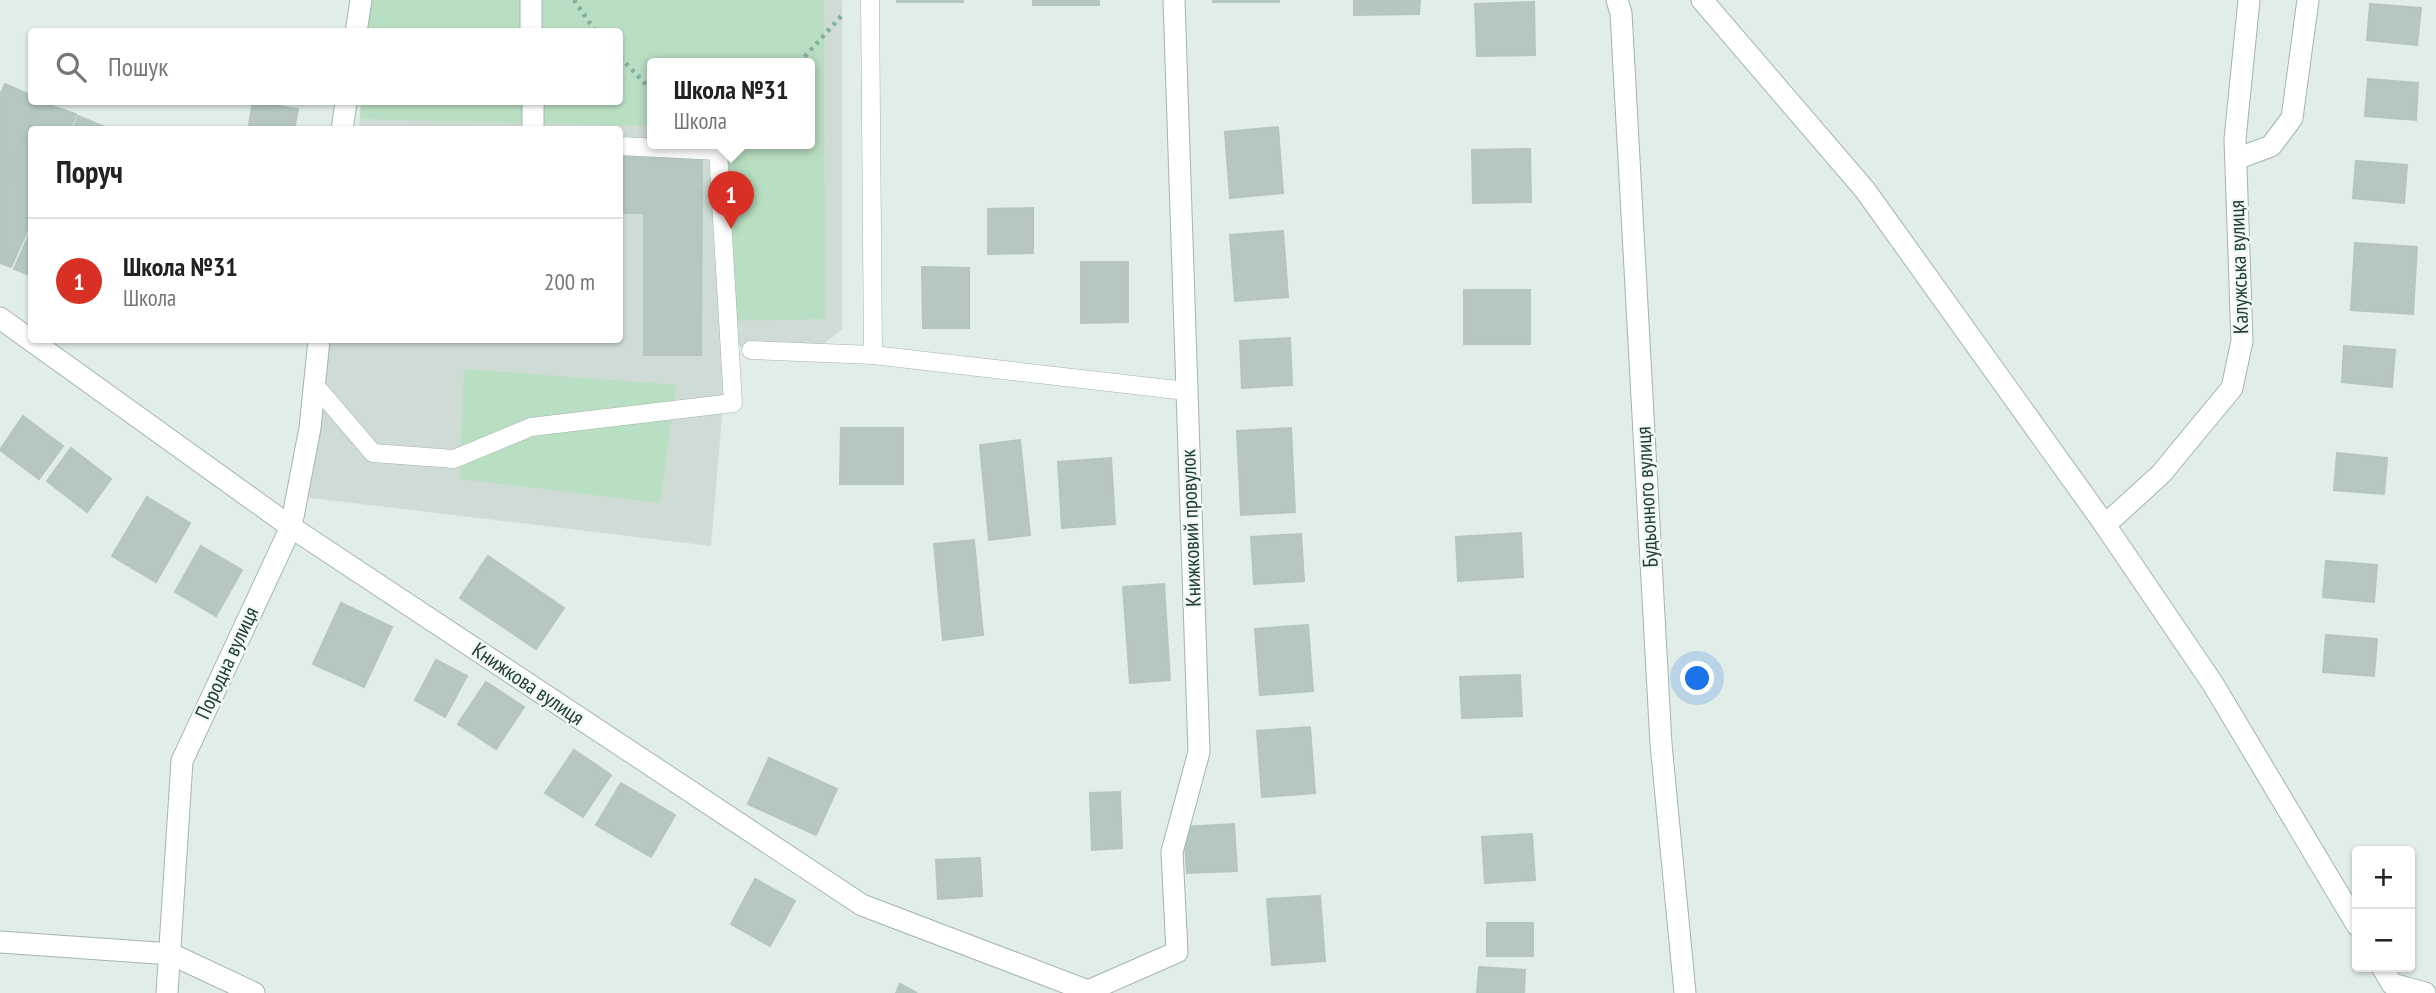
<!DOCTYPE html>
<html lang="uk">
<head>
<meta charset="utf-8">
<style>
	:root { --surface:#fff; --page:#f6f6f6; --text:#222; --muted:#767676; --line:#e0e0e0; --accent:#d93025 }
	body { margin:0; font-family:"PT Sans Narrow",sans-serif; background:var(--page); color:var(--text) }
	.controls { position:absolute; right:21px; bottom:21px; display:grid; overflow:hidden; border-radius:7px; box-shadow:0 2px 5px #0004 }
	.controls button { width:63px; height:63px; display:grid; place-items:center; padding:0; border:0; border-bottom:2px solid var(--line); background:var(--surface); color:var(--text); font:35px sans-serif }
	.you { position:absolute; left:1698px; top:679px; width:24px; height:24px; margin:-18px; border:5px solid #fff; border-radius:50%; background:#1a73e8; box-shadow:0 0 0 10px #1a73e833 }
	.badge { display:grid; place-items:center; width:46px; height:46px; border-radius:50%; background:var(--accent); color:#fff; font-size:23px; font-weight:700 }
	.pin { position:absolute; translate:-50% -58px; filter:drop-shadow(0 2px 4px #0008) }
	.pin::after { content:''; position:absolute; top:37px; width:24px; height:21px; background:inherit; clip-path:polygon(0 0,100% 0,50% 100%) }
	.popup { position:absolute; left:647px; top:58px; width:168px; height:91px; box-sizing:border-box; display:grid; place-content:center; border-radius:7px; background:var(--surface); filter:drop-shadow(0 2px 5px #0005); font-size:23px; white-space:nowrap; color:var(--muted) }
	.popup b { font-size:26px; color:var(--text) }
	.popup::after { content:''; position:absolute; left:50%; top:100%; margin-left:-14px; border:14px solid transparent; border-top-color:var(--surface) }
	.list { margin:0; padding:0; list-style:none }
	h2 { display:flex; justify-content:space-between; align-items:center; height:91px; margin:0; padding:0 28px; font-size:30px }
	h2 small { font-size:23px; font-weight:400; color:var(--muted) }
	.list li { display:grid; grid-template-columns:46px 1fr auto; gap:21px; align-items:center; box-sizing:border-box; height:126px; padding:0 28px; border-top:2px solid var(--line) }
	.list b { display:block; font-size:26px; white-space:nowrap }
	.list p { margin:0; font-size:23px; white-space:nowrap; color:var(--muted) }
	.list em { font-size:23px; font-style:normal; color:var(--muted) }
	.icon { flex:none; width:38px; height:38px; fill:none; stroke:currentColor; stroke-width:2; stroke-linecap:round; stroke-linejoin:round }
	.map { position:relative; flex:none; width:2436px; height:993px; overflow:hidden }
	.search { position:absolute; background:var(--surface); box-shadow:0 2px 5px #0004; left:28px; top:28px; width:595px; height:77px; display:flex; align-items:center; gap:18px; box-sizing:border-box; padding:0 24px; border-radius:7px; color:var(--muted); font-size:26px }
	.panel { position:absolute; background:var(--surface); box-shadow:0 2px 5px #0004; left:28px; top:126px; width:595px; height:217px; border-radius:7px }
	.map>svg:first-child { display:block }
</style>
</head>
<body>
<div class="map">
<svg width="2436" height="993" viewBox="0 0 2436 993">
	<rect width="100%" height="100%" fill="#e1ede7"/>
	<path fill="#cfdcd6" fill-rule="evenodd" d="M370,0H842V329L816,350L728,346L711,546L303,497L327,340H620V130L359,129L361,102H620V32L367,31ZM652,63H810V143H652Z"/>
	<g fill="#b9dfc2">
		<path d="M370,0H824L825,319L719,321V143H810V63H652V126L360,119L361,102H620V32L367,31Z"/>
		<path d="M464,369L676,385L660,503L460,479Z"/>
	</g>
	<g fill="#b6c7c0" stroke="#b3c7be" stroke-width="2">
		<rect x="897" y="0" width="66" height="2"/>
		<rect x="1033" y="0" width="66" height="5"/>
		<rect x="1213" y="0" width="66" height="2"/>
		<path d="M1354,0H1420L1419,14L1354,15Z"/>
		<path d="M1534,2L1535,55L1477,56L1475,4Z"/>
		<path d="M2370,4L2421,8L2417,45L2367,40Z"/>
		<path d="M2368,79L2418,83L2416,120L2365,116Z"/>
		<path d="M5,84L32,96V102H39L0,194V95Z"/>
		<path d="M40,102L76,114L70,130H32V220L11,267L0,263V196Z"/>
		<path d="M253,102L298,109L294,130H248Z"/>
		<path d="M78,116L112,130H73Z"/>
		<path d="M1278,127L1283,193L1230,198L1225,132Z"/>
		<path d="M620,147L702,155L701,355H644V213H620Z"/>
		<path d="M1530,149L1531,202L1473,203L1472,150Z"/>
		<path d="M2356,161L2407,165L2404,203L2353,198Z"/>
		<path d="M1033,208V253L988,254V209Z"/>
		<path d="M32,228V276L14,269Z"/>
		<path d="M1283,231L1288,297L1235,301L1230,235Z"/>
		<path d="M2355,243L2417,247L2413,314L2351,310Z"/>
		<path d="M1081,262H1128V322L1081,323Z"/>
		<path d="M922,267L969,268V328H923Z"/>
		<rect x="1464" y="290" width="66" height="54"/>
		<path d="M1290,338L1292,385L1242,388L1240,341Z"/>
		<path d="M2344,346L2395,350L2392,387L2342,382Z"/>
		<path d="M23,416L63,446L39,479L0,450Z"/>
		<path d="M841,428H903V484H840Z"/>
		<path d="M1291,428L1295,512L1241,515L1237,431Z"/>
		<path d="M1020,440L1030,535L989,540L980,445Z"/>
		<path d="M71,448L111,479L87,512L47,481Z"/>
		<path d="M2337,453L2387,458L2384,494L2334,490Z"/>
		<path d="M1111,458L1115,524L1062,528L1058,462Z"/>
		<path d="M147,497L190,523L156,582L112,556Z"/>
		<path d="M1521,533L1523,577L1458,581L1456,537Z"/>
		<path d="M1301,534L1304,581L1254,584L1251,537Z"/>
		<path d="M974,540L983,635L943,640L934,544Z"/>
		<path d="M201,546L242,570L216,616L175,592Z"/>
		<path d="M488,556L564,608L536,649L460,598Z"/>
		<path d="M2326,561L2377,565L2374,602L2323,597Z"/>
		<path d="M1164,584L1170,680L1130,683L1123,587Z"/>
		<path d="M341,603L392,627L364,687L313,664Z"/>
		<path d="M1308,625L1313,691L1260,695L1255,629Z"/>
		<path d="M2326,635L2377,639L2374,676L2323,672Z"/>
		<path d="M436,660L467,676L445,717L415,700Z"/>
		<path d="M1520,675L1522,716L1462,718L1460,677Z"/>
		<path d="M486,682L524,707L496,749L458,724Z"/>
		<path d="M1310,727L1315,793L1262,797L1257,731Z"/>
		<path d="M574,750L611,775L583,817L545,793Z"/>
		<path d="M769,758L837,789L816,835L748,804Z"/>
		<path d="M621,783L675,815L651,857L596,825Z"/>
		<path d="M1120,792L1122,848L1092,850L1090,793Z"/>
		<path d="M1234,824L1237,871L1187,873L1184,827Z"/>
		<path d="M1532,834L1535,880L1485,883L1482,837Z"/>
		<path d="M980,858L982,896L938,899L936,860Z"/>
		<path d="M755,879L795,901L770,946L731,924Z"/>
		<path d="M1320,896L1325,961L1272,965L1267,899Z"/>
		<rect x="1487" y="923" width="46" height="33"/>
		<path d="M1479,967L1525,970L1524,993H1477Z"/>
		<path d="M900,984L917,993H896Z"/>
	</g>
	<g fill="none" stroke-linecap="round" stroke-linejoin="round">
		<defs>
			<g id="service">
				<path d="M870,0L873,355"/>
				<path d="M751,350L873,355L1186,391"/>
				<path d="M314,384L373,453L454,459L531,427L733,403L718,151L620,146"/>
			</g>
			<g id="pedestrian">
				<path d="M531,0V32"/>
				<path d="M533,102V130"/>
			</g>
			<g id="minor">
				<path d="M1617,0L1621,13L1661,744L1685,993"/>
				<path d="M1702,0L1865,190L2105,525L2213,684L2357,925"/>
				<path d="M356,32L361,0"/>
				<path d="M342,130L346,102"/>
				<path d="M2236,159L2271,146L2292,118L2308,0"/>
				<path d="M0,318L291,527L862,905L1088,991"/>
				<path d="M2105,525L2161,474L2232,388L2242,341L2235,139L2249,0"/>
				<path d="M0,942L171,954L254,993"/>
				<path d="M2382,967L2392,984L2425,993"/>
				<path d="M167,993L182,761L291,527L310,428L319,340"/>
				<path d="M1090,993L1088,991L1177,952L1172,852L1199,752L1174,0"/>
			</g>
		</defs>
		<use href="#service" stroke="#a3b5ae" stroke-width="19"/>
		<use href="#pedestrian" stroke="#a3b5ae" stroke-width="23"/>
		<use href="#minor" stroke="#a3b5ae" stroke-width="23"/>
		<g stroke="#80b2a1" stroke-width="4.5" stroke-dasharray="3.5 5" stroke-linecap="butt">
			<path d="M574,0L596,32"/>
			<path d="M620,57L652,91"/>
			<path d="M799,63L843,14"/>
		</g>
		<use href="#service" stroke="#fff" stroke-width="18"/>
		<use href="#pedestrian" stroke="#fff" stroke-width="21"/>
		<use href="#minor" stroke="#fff" stroke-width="21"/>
	</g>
	<g text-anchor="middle" stroke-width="5" stroke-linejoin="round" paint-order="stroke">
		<g font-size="21" fill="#203e36" stroke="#f2f9f5">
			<text transform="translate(2239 267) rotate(-92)" y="7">Калужська вулиця</text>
			<text transform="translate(1647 497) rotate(-93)" y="7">Будьонного вулиця</text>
			<text transform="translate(1191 528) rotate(-92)" y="7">Книжковий провулок</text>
			<text transform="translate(227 663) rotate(-65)" y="7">Породна вулиця</text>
			<text transform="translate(528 684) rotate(34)" y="7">Книжкова вулиця</text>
		</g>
	</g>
</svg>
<div class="controls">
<button>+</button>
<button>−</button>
</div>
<div class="you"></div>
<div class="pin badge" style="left:731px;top:229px">1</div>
<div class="popup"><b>Школа №31</b>Школа</div>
<div class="search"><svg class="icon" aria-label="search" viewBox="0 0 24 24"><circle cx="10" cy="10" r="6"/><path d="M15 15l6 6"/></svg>Пошук</div>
<section class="panel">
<h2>Поруч<small></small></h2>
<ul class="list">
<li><span class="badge">1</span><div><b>Школа №31</b><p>Школа</p></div><em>200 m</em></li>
</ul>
</section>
</div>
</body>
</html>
